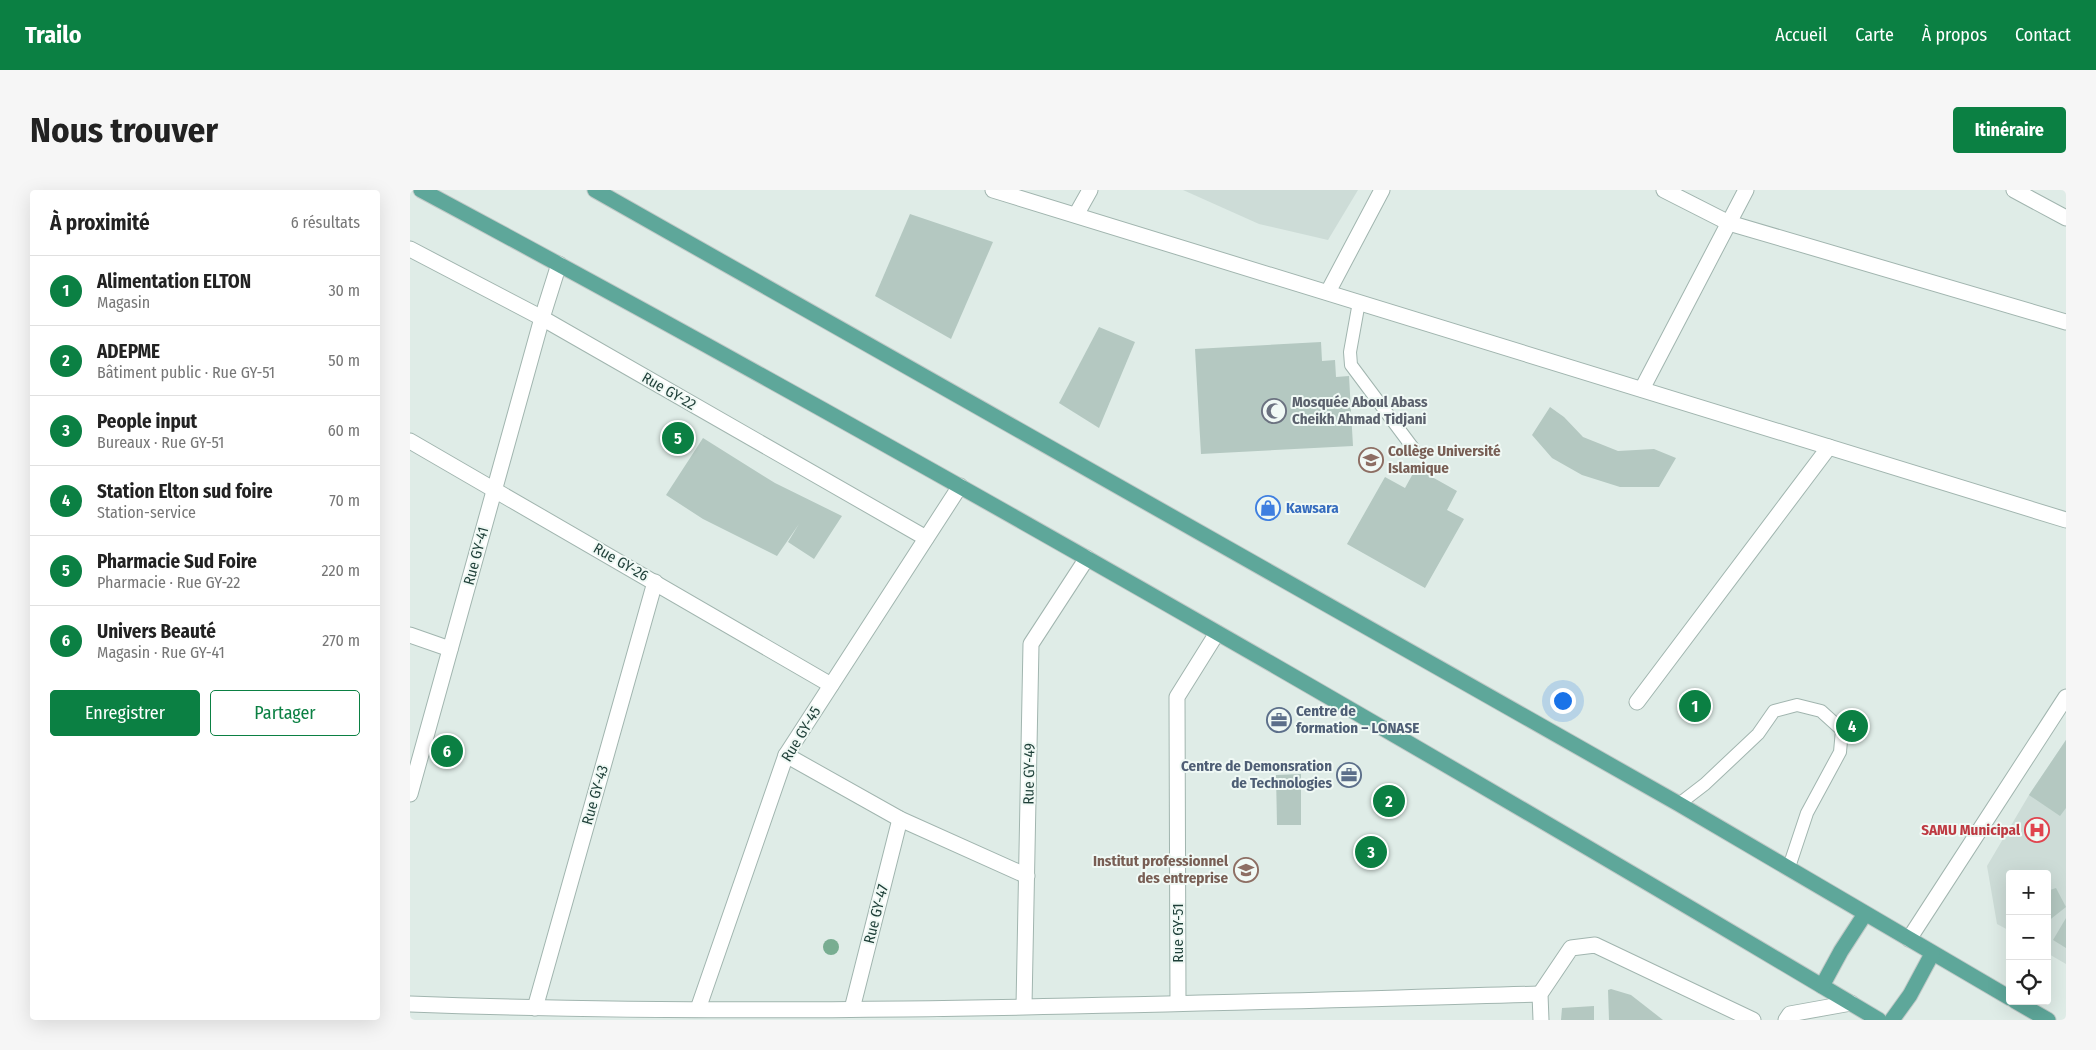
<!DOCTYPE html>
<html lang="fr">
<head>
<meta charset="utf-8">
<style>
	:root { --surface:#fff; --page:#f6f6f6; --text:#222; --muted:#767676; --line:#e0e0e0; --accent:#0b8043 }
	body { margin:0; font-family:"Fira Sans Condensed",sans-serif; background:var(--page); color:var(--text) }
	.controls { position:absolute; right:15px; bottom:15px; display:grid; overflow:hidden; border-radius:5px; box-shadow:0 5px 20px #0002 }
	.controls button { width:45px; height:45px; display:grid; place-items:center; padding:0; border:0; border-bottom:1px solid var(--line); background:var(--surface); color:var(--text); font:25px sans-serif }
	.you { position:absolute; left:1152px; top:510px; width:18px; height:18px; margin:-12px; border:4px solid #fff; border-radius:50%; background:#1a73e8; box-shadow:0 0 0 8px #1a73e833 }
	.badge { display:grid; place-items:center; width:32px; height:32px; border-radius:50%; background:var(--accent); color:#fff; font-size:16px; font-weight:700 }
	.pin { position:absolute; translate:-50% -50%; border:2px solid #fff; box-shadow:0 1px 5px #0006 }
	.list { margin:0; padding:0; list-style:none }
	h2 { display:flex; justify-content:space-between; align-items:center; height:65px; margin:0; padding:0 20px; font-size:21px }
	h2 small { font-size:16px; font-weight:400; color:var(--muted) }
	.list li { display:grid; grid-template-columns:32px 1fr auto; gap:15px; align-items:center; box-sizing:border-box; height:70px; padding:0 20px; border-top:1px solid var(--line) }
	.list b { display:block; font-size:19px; white-space:nowrap }
	.list p { margin:0; font-size:16px; white-space:nowrap; color:var(--muted) }
	.list em { font-size:16px; font-style:normal; color:var(--muted) }
	.actions { display:flex; gap:10px; padding:15px 20px }
	.actions a { flex:1; padding:11px 0; border:1px solid var(--accent); border-radius:5px; text-align:center; font-size:18px; color:var(--accent) }
	.actions .main { background:var(--accent); color:#fff }
	.icon { flex:none; width:28px; height:28px; fill:none; stroke:currentColor; stroke-width:2; stroke-linecap:round; stroke-linejoin:round }
	.map { position:relative; flex:none; width:1656px; height:830px; overflow:hidden; border-radius:5px }
	header { display:flex; align-items:center; gap:30px; box-sizing:border-box; height:70px; padding:0 25px; background:var(--accent); color:#fff }
	header strong { font-size:24px }
	nav { display:flex; gap:28px; margin-inline-start:auto; font-size:18px }
	.intro { display:flex; align-items:center; justify-content:space-between; box-sizing:border-box; height:120px; padding:0 30px }
	h1 { margin:0; font-size:35px }
	.button { padding:12px 22px; border-radius:5px; background:var(--accent); color:#fff; font-size:18px; font-weight:700 }
	main { display:flex; gap:30px; padding:0 30px }
	aside { flex:1; background:var(--surface); border-radius:5px; box-shadow:0 5px 20px #0002 }
	.map>svg:first-child { display:block }
</style>
</head>
<body>
<header>
<strong>Trailo</strong>
<nav><a>Accueil</a><a>Carte</a><a>À propos</a><a>Contact</a></nav>
</header>
<div class="intro"><h1>Nous trouver</h1><a class="button">Itinéraire</a></div>
<main>
<aside>
<h2>À proximité<small>6 résultats</small></h2>
<ul class="list">
<li><span class="badge">1</span><div><b>Alimentation ELTON</b><p>Magasin</p></div><em>30 m</em></li>
<li><span class="badge">2</span><div><b>ADEPME</b><p>Bâtiment public · Rue GY-51</p></div><em>50 m</em></li>
<li><span class="badge">3</span><div><b>People input</b><p>Bureaux · Rue GY-51</p></div><em>60 m</em></li>
<li><span class="badge">4</span><div><b>Station Elton sud foire</b><p>Station-service</p></div><em>70 m</em></li>
<li><span class="badge">5</span><div><b>Pharmacie Sud Foire</b><p>Pharmacie · Rue GY-22</p></div><em>220 m</em></li>
<li><span class="badge">6</span><div><b>Univers Beauté</b><p>Magasin · Rue GY-41</p></div><em>270 m</em></li>
</ul>
<div class="actions"><a class="main">Enregistrer</a><a>Partager</a></div>
</aside>
<div class="map">
<svg width="1656" height="830" viewBox="0 0 1656 830">
	<rect width="100%" height="100%" fill="#dfece7"/>
	<g fill="#cddcd7">
		<path d="M773,0H948L918,50L849,34Z"/>
		<path d="M1656,550V774L1637,763V684H1600V741L1587,734L1577,676L1619,605Z"/>
	</g>
	<g fill="#b4c8c1">
		<path d="M500,24L583,52L541,149L465,106Z"/>
		<path d="M689,137L725,152L689,238L649,213Z"/>
		<path d="M911,152L912,171L925,170L926,187L939,186L943,256L791,264L785,159Z"/>
		<path d="M1140,217L1154,227L1173,247L1208,261L1244,259L1266,268L1249,297H1210L1172,285L1142,268L1122,245Z"/>
		<path d="M293,248L365,293L432,326L404,369L378,352L389,334L367,366L293,329L256,305Z"/>
		<path d="M1006,278L1047,301L1037,320L1054,329L1015,398L937,354L975,287L995,298Z"/>
		<path d="M1656,550V618L1650,626L1619,605Z"/>
		<path d="M891,584V635H867L866,585Z"/>
		<path d="M1646,698L1656,717L1637,732V701Z"/>
		<path d="M1656,728V758L1643,750Z"/>
		<path d="M1201,799L1221,805L1253,830H1199L1198,800Z"/>
		<path d="M1184,816V830H1151L1152,818Z"/>
	</g>
	<g fill="none" stroke-linecap="round" stroke-linejoin="round">
		<defs>
			<g id="service">
				<path d="M949,112L940,162L941,175L1003,258"/>
				<path d="M1269,614L1295,594L1348,544L1364,521L1387,515L1411,521L1432,540L1430,562L1397,623L1379,677"/>
			</g>
			<g id="minor">
				<path d="M583,0L1656,330"/>
				<path d="M1254,0L1319,33L1656,132"/>
				<path d="M1604,0L1656,28"/>
				<path d="M666,25L680,0"/>
				<path d="M0,59L132,128L516,348"/>
				<path d="M918,102L972,0"/>
				<path d="M1232,199L1336,0"/>
				<path d="M0,251L421,495"/>
				<path d="M0,445L40,459"/>
				<path d="M1227,512L1419,257"/>
				<path d="M376,565L490,629L617,686"/>
				<path d="M0,604L132,128L149,74"/>
				<path d="M1499,749L1656,507"/>
				<path d="M768,813L767,507L807,443"/>
				<path d="M0,814C376,828 753,814 1130,804"/>
				<path d="M614,816L621,454L677,368"/>
				<path d="M125,818L245,392"/>
				<path d="M288,819L376,565L550,296"/>
				<path d="M442,819L490,629"/>
				<path d="M1131,830L1130,804L1161,758L1185,755L1343,830"/>
				<path d="M1376,830L1380,824L1441,813"/>
			</g>
			<g id="primary">
				<path d="M11,0C504,264 989,544 1469,830"/>
				<path d="M185,0L1269,614L1600,808"/>
				<path d="M1412,796L1431,761L1455,724"/>
				<path d="M1605,811L1638,830"/>
				<path d="M1482,830L1500,805L1522,764"/>
			</g>
		</defs>
		<use href="#service" stroke="#a1b5af" stroke-width="14"/>
		<use href="#minor" stroke="#a1b5af" stroke-width="17"/>
		<use href="#primary" stroke="#c0c9c7" stroke-width="17"/>
		<use href="#service" stroke="#fff" stroke-width="12"/>
		<use href="#minor" stroke="#fff" stroke-width="15"/>
		<use href="#primary" stroke="#5ea79a" stroke-width="15"/>
	</g>
	<circle fill="#78ad91" cx="421" cy="757" r="8"/>
	<defs>
		<symbol id="mosque-ring" viewBox="-11 -11 22 22"><circle r="9.5" fill="#f0f9f5" stroke="#6b7280" stroke-width="1.5"/><path d="M3.5-4.9A6 6 0 1 0 3.5 4.9A5 5 0 1 1 3.5-4.9Z" fill="#6b7280"/></symbol>
		<symbol id="university-ring" viewBox="-11 -11 22 22"><circle r="9.5" fill="#f0f9f5" stroke="#8d6e63" stroke-width="1.5"/><path d="M0-5L7-2L0 1L-7-2ZM-4 1L0 2.5L4 1V4Q0 6-4 4Z" fill="#8d6e63"/></symbol>
		<symbol id="shop-ring" viewBox="-11 -11 22 22"><circle r="9.5" fill="#f0f9f5" stroke="#3f7fe0" stroke-width="1.5"/><path d="M-5-2.5h2.3a2.7 3.5 0 0 1 5.4 0H5L5.5 6h-11ZM-1.5-2.5h3a1.5 2.3 0 0 0-3 0Z" fill="#3f7fe0"/></symbol>
		<symbol id="office-ring" viewBox="-11 -11 22 22"><circle r="9.5" fill="#f0f9f5" stroke="#5c6f8a" stroke-width="1.5"/><path d="M-6-3h4V-5.5h4V-3h4V5H-6ZM-1-4.5V-3h2v-1.5ZM-6 0V1H6V0Z" fill="#5c6f8a"/></symbol>
		<symbol id="hospital-ring" viewBox="-11 -11 22 22"><circle r="9.5" fill="#f0f9f5" stroke="#e0444e" stroke-width="1.5"/><path d="M-5-5h3v3.5h4V-5h3V5h-3V1.5h-4V5h-3Z" fill="#e0444e"/></symbol>
	</defs>
	<g fill-rule="evenodd">
		<use href="#mosque-ring" x="850" y="207" width="28" height="28"/>
		<use href="#university-ring" x="947" y="256" width="28" height="28"/>
		<use href="#shop-ring" x="844" y="304" width="28" height="28"/>
		<use href="#office-ring" x="855" y="516" width="28" height="28"/>
		<use href="#office-ring" x="925" y="571" width="28" height="28"/>
		<use href="#hospital-ring" x="1613" y="626" width="28" height="28"/>
		<use href="#university-ring" x="822" y="666" width="28" height="28"/>
	</g>
	<g text-anchor="middle" stroke-width="4" stroke-linejoin="round" paint-order="stroke">
		<g font-size="15" fill="#1e3f38" stroke="#f0f9f5">
			<text transform="translate(259 201) rotate(30)" y="5">Rue GY-22</text>
			<text transform="translate(66 366) rotate(-75)" y="5">Rue GY-41</text>
			<text transform="translate(211 372) rotate(30)" y="5">Rue GY-26</text>
			<text transform="translate(391 544) rotate(-59)" y="5">Rue GY-45</text>
			<text transform="translate(619 584) rotate(-89)" y="5">Rue GY-49</text>
			<text transform="translate(185 605) rotate(-74)" y="5">Rue GY-43</text>
			<text transform="translate(466 724) rotate(-76)" y="5">Rue GY-47</text>
			<text transform="translate(768 743) rotate(-90)" y="5">Rue GY-51</text>
		</g>
		<g font-size="15" font-weight="bold" fill="#5b616d" stroke="#f0f9f5" text-anchor="start">
			<text x="882" y="217">Mosquée Aboul Abass<tspan x="882" dy="17">Cheikh Ahmad Tidjani</tspan></text>
		</g>
		<g font-size="15" font-weight="bold" fill="#785e54" stroke="#f0f9f5" text-anchor="start">
			<text x="978" y="266">Collège Université<tspan x="978" dy="17">Islamique</tspan></text>
			<text x="818" y="676" text-anchor="end">Institut professionnel<tspan x="818" dy="17">des entreprise</tspan></text>
		</g>
		<g font-size="15" font-weight="bold" fill="#366cbe" stroke="#f0f9f5" text-anchor="start">
			<text x="876" y="323">Kawsara</text>
		</g>
		<g font-size="15" font-weight="bold" fill="#4e5e75" stroke="#f0f9f5" text-anchor="start">
			<text x="886" y="526">Centre de<tspan x="886" dy="17">formation – LONASE</tspan></text>
			<text x="922" y="581" text-anchor="end">Centre de Demonsration<tspan x="922" dy="17">de Technologies</tspan></text>
		</g>
		<g font-size="15" font-weight="bold" fill="#be3a42" stroke="#f0f9f5" text-anchor="end">
			<text x="1610" y="645">SAMU Municipal</text>
		</g>
	</g>
</svg>
<div class="controls">
<button>+</button>
<button>−</button>
<button><svg class="icon" aria-label="locate" viewBox="0 0 24 24"><circle cx="12" cy="12" r="6"/><path d="M12 2v4M12 18v4M2 12h4M18 12h4"/></svg></button>
</div>
<div class="you"></div>
<div class="pin badge" style="left:1285px;top:516px">1</div>
<div class="pin badge" style="left:979px;top:611px">2</div>
<div class="pin badge" style="left:961px;top:662px">3</div>
<div class="pin badge" style="left:1442px;top:536px">4</div>
<div class="pin badge" style="left:268px;top:248px">5</div>
<div class="pin badge" style="left:37px;top:561px">6</div>
</div>
</main>
</body>
</html>
